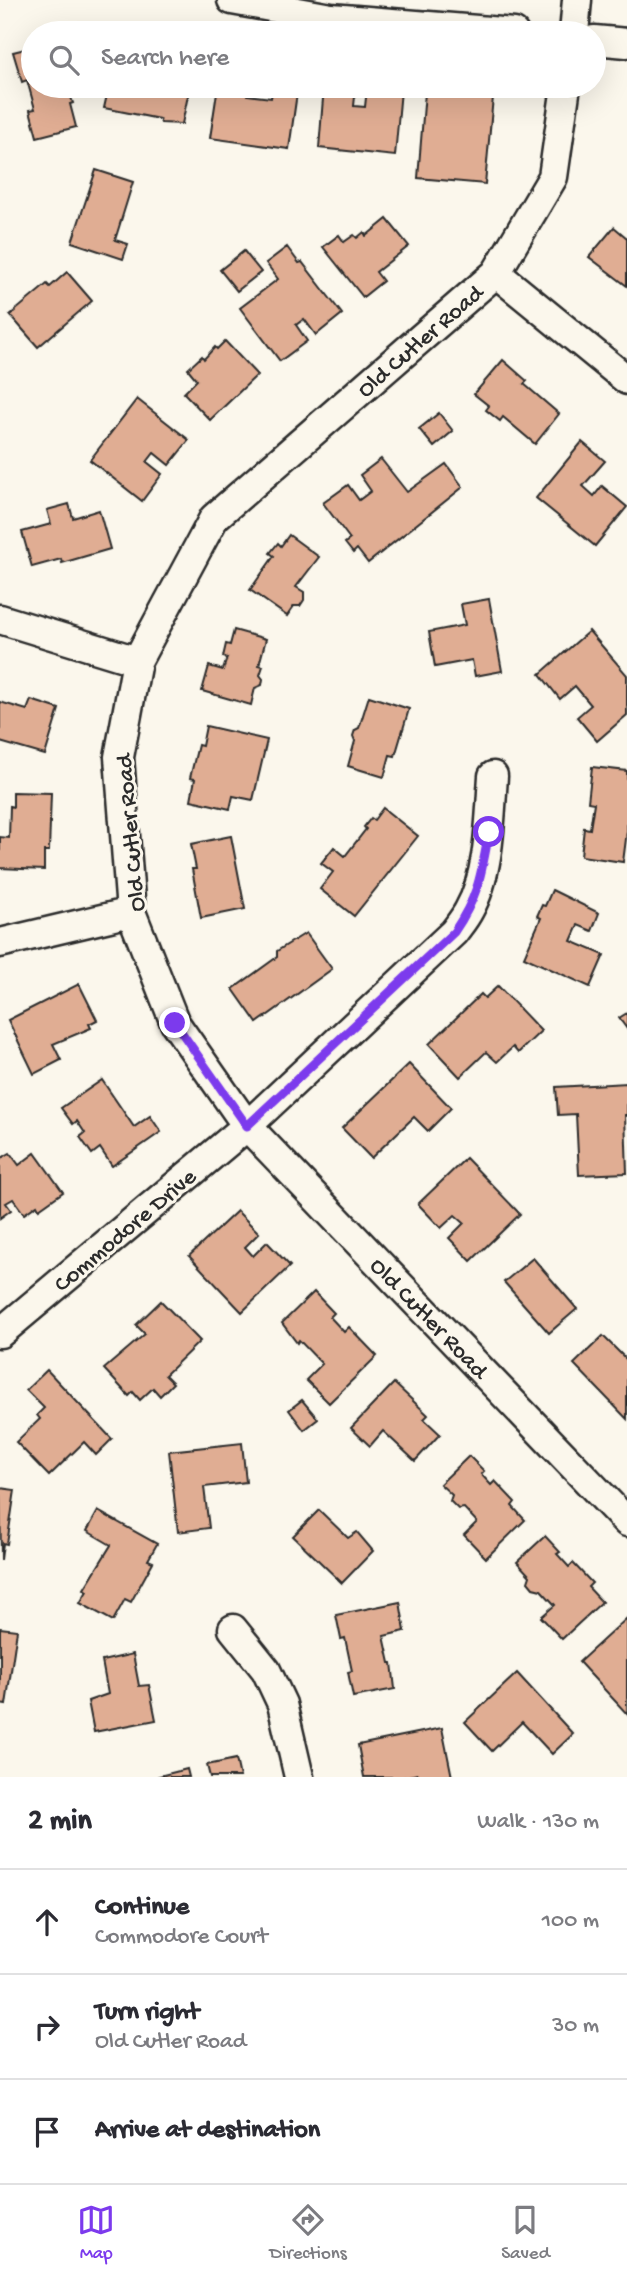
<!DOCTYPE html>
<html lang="en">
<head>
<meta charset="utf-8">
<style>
	:root { --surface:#fff; --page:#f2f2f3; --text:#2b2b33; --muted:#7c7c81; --line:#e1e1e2; --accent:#7c3aed }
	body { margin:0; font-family:"Gochi Hand",sans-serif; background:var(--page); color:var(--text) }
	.stop { position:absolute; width:21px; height:21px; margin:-16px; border:5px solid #7c3aed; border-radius:50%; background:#fff }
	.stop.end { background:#7c3aed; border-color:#fff; box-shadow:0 2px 7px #0008 }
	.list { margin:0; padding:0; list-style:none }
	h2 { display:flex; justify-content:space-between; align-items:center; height:91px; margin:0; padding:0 28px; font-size:30px }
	h2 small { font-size:23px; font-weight:400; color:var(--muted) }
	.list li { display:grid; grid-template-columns:46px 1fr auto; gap:21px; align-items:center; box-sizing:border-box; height:105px; padding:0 28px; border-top:2px solid var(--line) }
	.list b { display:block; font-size:26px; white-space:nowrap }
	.list p { margin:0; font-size:23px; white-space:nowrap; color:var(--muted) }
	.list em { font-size:23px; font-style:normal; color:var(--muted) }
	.icon { flex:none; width:38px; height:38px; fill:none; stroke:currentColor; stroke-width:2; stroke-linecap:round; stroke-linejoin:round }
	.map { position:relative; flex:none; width:627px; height:1777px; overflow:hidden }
	.search { position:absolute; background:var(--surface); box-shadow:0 7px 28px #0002; left:21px; right:21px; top:21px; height:77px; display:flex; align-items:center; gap:18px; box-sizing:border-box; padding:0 24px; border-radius:38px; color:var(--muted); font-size:26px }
	.sheet { height:406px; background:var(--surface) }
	nav { display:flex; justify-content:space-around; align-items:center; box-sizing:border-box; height:98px; border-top:2px solid var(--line); background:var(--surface); font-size:19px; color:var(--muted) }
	nav a { display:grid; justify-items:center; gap:4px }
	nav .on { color:var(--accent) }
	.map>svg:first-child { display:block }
</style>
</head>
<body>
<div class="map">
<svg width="627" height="1777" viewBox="0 0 627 1777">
	<rect width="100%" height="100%" fill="#fbf7ec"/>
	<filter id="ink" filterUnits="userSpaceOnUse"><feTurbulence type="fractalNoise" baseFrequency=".0143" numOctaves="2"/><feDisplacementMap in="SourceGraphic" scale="14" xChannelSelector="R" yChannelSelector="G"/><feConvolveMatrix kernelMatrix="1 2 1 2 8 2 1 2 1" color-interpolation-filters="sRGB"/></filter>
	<g filter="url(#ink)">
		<g fill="#e0ad93" stroke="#2b2b2b" stroke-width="2">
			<path d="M33,47V86H67L73,103L70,104L76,127L37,137L30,110L35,109L27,80L22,82L13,52Z"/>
			<path d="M109,86H190L182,124L161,123L159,119L104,108Z"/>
			<path d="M218,86H248L247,95L271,98L273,86H298L289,149L210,138Z"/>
			<path d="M324,86L356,87L354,106L365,107L367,88L401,90L395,156L319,148Z"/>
			<path d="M425,92L493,97L485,184L418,178Z"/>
			<path d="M96,170L133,182L115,240L128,244L123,259L72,242Z"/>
			<path d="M387,219L409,246L376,272L383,281L363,297L323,247L339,235L344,242L354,235L357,238L364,232L366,236Z"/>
			<path d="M614,227L627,238V286L589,257Z"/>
			<path d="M287,247L299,263L302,262L342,314L316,335L304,319L296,325L307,341L280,361L240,308L278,279L266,263Z"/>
			<path d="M244,251L261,272L237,291L220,270Z"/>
			<path d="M67,272L92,301L38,347L10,315L47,284L50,287Z"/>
			<path d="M225,341L257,375L210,420L184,393L197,380L188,369L202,356L204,359L215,347L217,349Z"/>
			<path d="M503,360L527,381L524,384L559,414L535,444L503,417L500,421L486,410L489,406L474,394Z"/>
			<path d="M137,399L189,440L169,465L154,453L147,462L162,474L142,501L90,460Z"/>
			<path d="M439,413L453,431L434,447L419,429Z"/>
			<path d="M582,442L605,461L583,486L594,496L602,486L627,507L595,546L536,498Z"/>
			<path d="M381,459L407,492L446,464L463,487L368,563L357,549L353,553L345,543L350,539L323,503L348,485L359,500L371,491L360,475Z"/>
			<path d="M69,504L73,518L99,510L110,549L62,563L61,559L32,567L22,532L51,524L47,510Z"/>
			<path d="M289,535L319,557L296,587L304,592V600L300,606H294L287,616L250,590L274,556L270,553L278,543L281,546Z"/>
			<path d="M489,599L502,671L475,676L472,660L435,667L429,632L465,625L461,604Z"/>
			<path d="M234,630L266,639L259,665L263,666L260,675L263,679L262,685L255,688L251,705L202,691L209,666L223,670L227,658L223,657L226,644L230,645Z"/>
			<path d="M589,631L627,675V715L597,741L577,717L591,705L575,686L560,699L540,674Z"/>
			<path d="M369,696L409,709L395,756L390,755L384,777L348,766L355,741L353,736L355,730L359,728Z"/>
			<path d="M31,700L59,709L45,755L0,742V702L27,710Z"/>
			<path d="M206,726L267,740L253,800L233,796L230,809L191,800L195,779L190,778L198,745L202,746Z"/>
			<path d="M592,767L627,771V831L623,862L581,856L584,828L590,829L594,803L588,802Z"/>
			<path d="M13,792L51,793L49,851H44V870L0,868V837L9,838L10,806L13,807Z"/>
			<path d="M383,808L418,836L354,916L320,889L333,872L321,863L334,847L345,856L366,829L364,827L371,818L374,820Z"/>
			<path d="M231,836L245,909L201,918L192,869H196L191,844Z"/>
			<path d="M552,890L599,913L592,931L578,925L571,941L604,955L590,987L524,957L541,918L537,916L542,905L545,906Z"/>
			<path d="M306,933L332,969L257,1023L233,989L277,957V951Z"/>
			<path d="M79,984L97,1020L89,1024L91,1028L53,1044L61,1060L34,1074L8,1020Z"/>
			<path d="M498,986L541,1031L518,1053L513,1047L497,1062L486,1052L460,1077L429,1044L481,994L485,998Z"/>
			<path d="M627,1013V1029L619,1018Z"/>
			<path d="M409,1064L451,1108L428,1131L414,1117L371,1158L342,1128Z"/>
			<path d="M102,1080L134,1127L150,1116L161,1132L112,1166L100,1148L92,1154L80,1137L85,1133L77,1121L73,1124L61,1108Z"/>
			<path d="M627,1083V1115H625L627,1173L579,1175L576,1114L558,1115L556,1087Z"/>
			<path d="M10,1153L19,1165L35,1153L63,1192L39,1209L37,1205L24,1214L13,1199L6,1203L11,1210L0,1218V1159Z"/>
			<path d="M466,1158L520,1214L471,1261L449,1238L464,1223L455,1215L441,1228L418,1204Z"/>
			<path d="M237,1211L259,1233L245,1247L253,1256L267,1242L290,1266L242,1312L189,1256Z"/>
			<path d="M533,1258L577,1309L549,1333L504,1282Z"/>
			<path d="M314,1292L334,1313L330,1317L344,1332L349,1327L377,1356L329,1403L306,1380L322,1364L299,1340L297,1343L282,1323Z"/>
			<path d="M161,1301L200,1341L165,1375L173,1383L160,1396L153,1388L140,1400L133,1392L129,1396L104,1369L145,1334L136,1325Z"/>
			<path d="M603,1336L627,1360V1419L574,1364Z"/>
			<path d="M47,1370L112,1439L96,1455L84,1442L49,1476L16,1442L40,1419L37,1415L44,1408L26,1390Z"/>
			<path d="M394,1383L428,1415L424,1419L440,1434L415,1461L383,1431L370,1446L351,1428Z"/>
			<path d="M302,1400L318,1419L304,1430L289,1410Z"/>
			<path d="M242,1443L246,1482L204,1487L209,1528L178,1532L169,1451Z"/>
			<path d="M469,1456L484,1471L481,1474L491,1485L495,1481L515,1502L512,1506L525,1520L486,1558L464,1535L477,1522L464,1508L458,1509L450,1501L452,1495L440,1484Z"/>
			<path d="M0,1488L15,1490L7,1544L3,1543L1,1560Z"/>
			<path d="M319,1510L348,1538L357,1532L373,1551L342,1583L293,1536Z"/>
			<path d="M98,1511L157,1544L148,1560L153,1562L131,1602L125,1599L113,1621L80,1603L87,1591L84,1589L111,1545L87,1531Z"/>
			<path d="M545,1536L560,1552L557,1554L569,1567L573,1563L592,1583L588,1587L602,1602L562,1639L541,1617L555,1605L541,1590L533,1588L528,1582L530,1576L517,1562Z"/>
			<path d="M400,1602L405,1631L384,1636L390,1663H392L395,1689L353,1697L348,1672L352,1671L345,1638L341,1639L336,1615Z"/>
			<path d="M627,1618V1714L579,1662Z"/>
			<path d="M0,1628L17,1630L6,1705L0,1704Z"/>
			<path d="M133,1654L139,1686L149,1685L156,1720L94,1732L88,1701L108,1694L102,1661Z"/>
			<path d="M517,1673L573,1734L552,1754L522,1722L492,1751L465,1722Z"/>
			<path d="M442,1728L452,1777H419L418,1774L404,1777H364L358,1745Z"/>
			<path d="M236,1759L240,1777H210L207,1765Z"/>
			<path d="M187,1769L189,1777H160L159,1776Z"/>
		</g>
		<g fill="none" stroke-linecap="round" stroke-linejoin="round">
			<defs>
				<g id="minor">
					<path d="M232,0L331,18L514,33"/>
					<path d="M574,33L577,0"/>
					<path d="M594,40L627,43"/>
					<path d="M566,86L553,177L496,273L214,518L137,661L119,757L131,912L175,1023L247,1126L627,1522"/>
					<path d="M496,273L627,380"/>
					<path d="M0,619L137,661"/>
					<path d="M0,943L131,912"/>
					<path d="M0,1333L247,1126L454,932C459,925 465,918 469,910C490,873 490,817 493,776"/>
					<path d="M233,1629L266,1670L282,1704L299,1777"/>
				</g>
			</defs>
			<use href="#minor" stroke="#2b2b2b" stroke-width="33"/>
			<use href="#minor" stroke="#fbf7ec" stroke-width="28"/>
		</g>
	</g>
	<g fill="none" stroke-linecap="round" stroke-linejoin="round" filter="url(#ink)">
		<path stroke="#7c3aed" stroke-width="9" d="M175,1023L247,1126L454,932C479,895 481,875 489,832"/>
	</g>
	<g text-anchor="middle" stroke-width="6" stroke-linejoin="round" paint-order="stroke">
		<g font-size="24" fill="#2b2b2b" stroke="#fbf7ec">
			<text transform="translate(419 340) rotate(-41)" y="8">Old Cutler Road</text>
			<text transform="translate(129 833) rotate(-95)" y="8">Old Cutler Road</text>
			<text transform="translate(124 1229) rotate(-40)" y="8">Commodore Drive</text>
			<text transform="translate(430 1317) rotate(46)" y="8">Old Cutler Road</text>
		</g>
	</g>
</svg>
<div class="stop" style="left:489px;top:832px"></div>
<div class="stop end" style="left:175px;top:1023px"></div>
<div class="search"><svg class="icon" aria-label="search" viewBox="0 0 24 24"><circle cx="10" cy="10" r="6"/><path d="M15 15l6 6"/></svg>Search here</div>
</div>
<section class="sheet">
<h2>2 min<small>Walk · 130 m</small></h2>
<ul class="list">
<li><svg class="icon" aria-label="ahead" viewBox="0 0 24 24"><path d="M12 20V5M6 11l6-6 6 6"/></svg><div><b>Continue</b><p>Commodore Court</p></div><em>100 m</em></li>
<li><svg class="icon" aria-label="right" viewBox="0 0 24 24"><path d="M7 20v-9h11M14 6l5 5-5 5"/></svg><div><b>Turn right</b><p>Old Cutler Road</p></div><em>30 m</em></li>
<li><svg class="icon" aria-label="arrive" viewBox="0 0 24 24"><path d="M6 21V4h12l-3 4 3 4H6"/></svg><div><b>Arrive at destination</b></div></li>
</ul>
</section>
<nav>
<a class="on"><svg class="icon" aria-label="map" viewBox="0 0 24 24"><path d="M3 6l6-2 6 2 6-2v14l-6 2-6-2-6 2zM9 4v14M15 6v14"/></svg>Map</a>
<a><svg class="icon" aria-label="directions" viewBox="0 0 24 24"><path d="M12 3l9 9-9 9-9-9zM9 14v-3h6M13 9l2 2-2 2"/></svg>Directions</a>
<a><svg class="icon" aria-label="saved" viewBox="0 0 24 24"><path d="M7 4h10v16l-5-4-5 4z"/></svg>Saved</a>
</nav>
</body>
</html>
